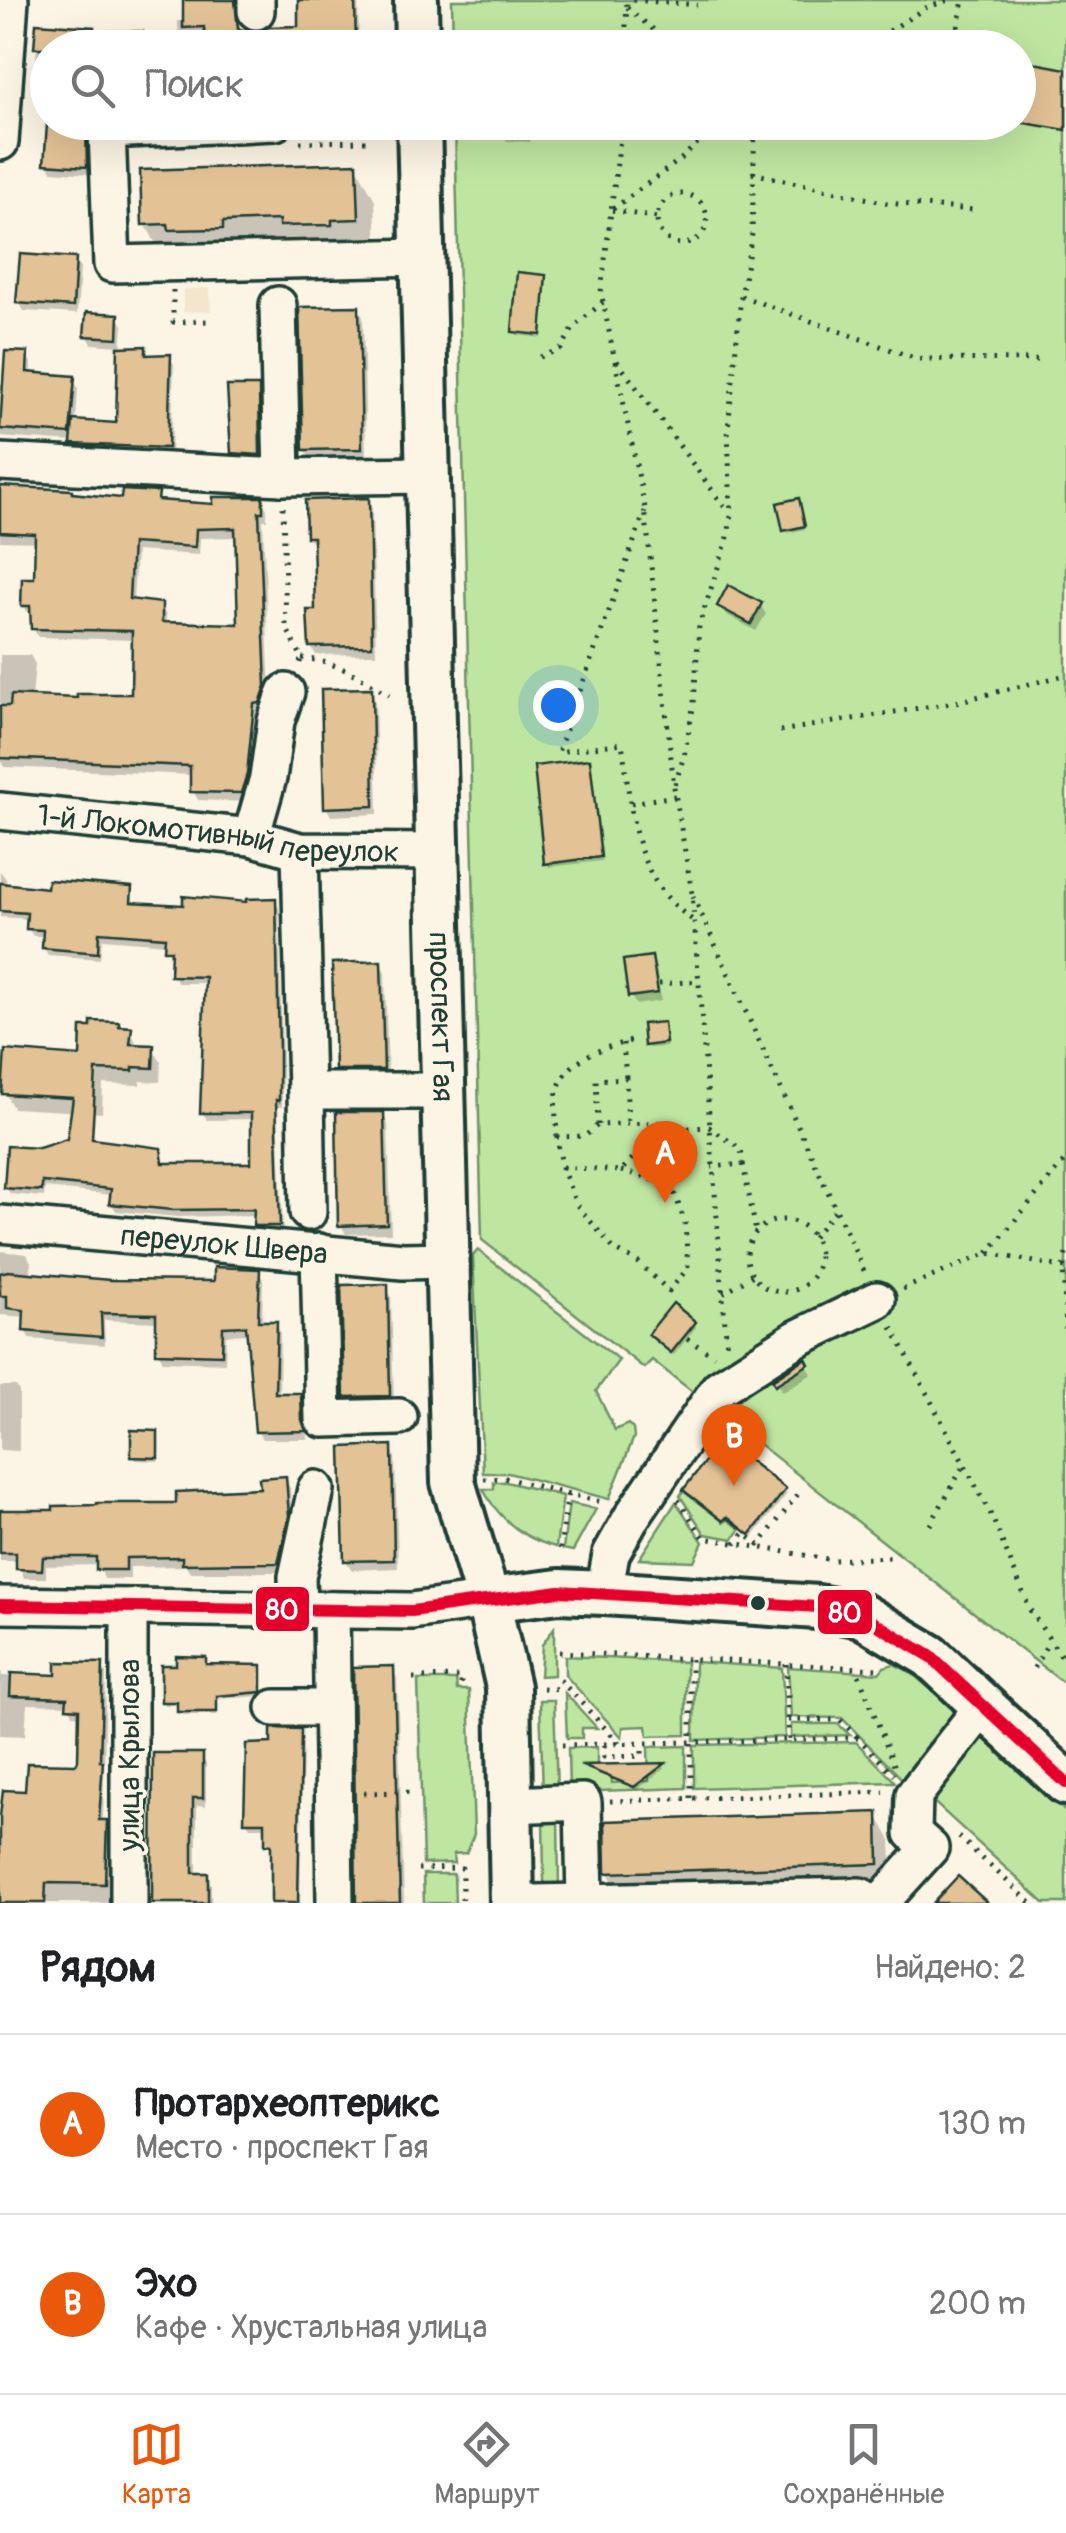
<!DOCTYPE html>
<html lang="ru">
<head>
<meta charset="utf-8">
<style>
	:root { --surface:#fff; --page:#f2f2f2; --text:#202124; --muted:#757577; --line:#e0e0e0; --accent:#ea580c }
	body { margin:0; font-family:Pangolin,sans-serif; background:var(--page); color:var(--text) }
	.you { position:absolute; left:558px; top:705px; width:35px; height:35px; margin:-25px; border:8px solid #fff; border-radius:50%; background:#1a73e8; box-shadow:0 0 0 15px #1a73e833 }
	.badge { display:grid; place-items:center; width:65px; height:65px; border-radius:50%; background:var(--accent); color:#fff; font-size:32px; font-weight:700 }
	.pin { position:absolute; translate:-50% -82px; filter:drop-shadow(0 2px 5px #0008) }
	.pin::after { content:''; position:absolute; top:52px; width:35px; height:30px; background:inherit; clip-path:polygon(0 0,100% 0,50% 100%) }
	.list { margin:0; padding:0; list-style:none }
	h2 { display:flex; justify-content:space-between; align-items:center; height:130px; margin:0; padding:0 40px; font-size:42px }
	h2 small { font-size:32px; font-weight:400; color:var(--muted) }
	.list li { display:grid; grid-template-columns:65px 1fr auto; gap:30px; align-items:center; box-sizing:border-box; height:180px; padding:0 40px; border-top:2px solid var(--line) }
	.list b { display:block; font-size:38px; white-space:nowrap }
	.list p { margin:0; font-size:32px; white-space:nowrap; color:var(--muted) }
	.list em { font-size:32px; font-style:normal; color:var(--muted) }
	.icon { flex:none; width:55px; height:55px; fill:none; stroke:currentColor; stroke-width:2; stroke-linecap:round; stroke-linejoin:round }
	.map { position:relative; flex:none; width:1066px; height:1903px; overflow:hidden }
	.search { position:absolute; background:var(--surface); box-shadow:0 10px 40px #0002; left:30px; right:30px; top:30px; height:110px; display:flex; align-items:center; gap:25px; box-sizing:border-box; padding:0 35px; border-radius:55px; color:var(--muted); font-size:38px }
	.sheet { height:490px; background:var(--surface) }
	nav { display:flex; justify-content:space-around; align-items:center; box-sizing:border-box; height:140px; border-top:2px solid var(--line); background:var(--surface); font-size:28px; color:var(--muted) }
	nav a { display:grid; justify-items:center; gap:5px }
	nav .on { color:var(--accent) }
	.map>svg:first-child { display:block }
</style>
</head>
<body>
<div class="map">
<svg width="1066" height="1903" viewBox="0 0 1066 1903">
	<rect width="100%" height="100%" fill="#fcf5e5"/>
	<filter id="ink" filterUnits="userSpaceOnUse"><feTurbulence type="fractalNoise" baseFrequency=".01" numOctaves="2"/><feDisplacementMap in="SourceGraphic" scale="20" xChannelSelector="R" yChannelSelector="G"/><feConvolveMatrix kernelMatrix="1 2 1 2 8 2 1 2 1" color-interpolation-filters="sRGB"/></filter>
	<g filter="url(#ink)">
		<path fill="#f4e6cd" d="M210,288L211,311L183,312V289Z"/>
		<g fill="#bfe6a1" stroke="#6f926a" stroke-width="2.5">
			<path d="M452,0H1066V1685L652,1360L644,1368L482,1240L455,123L1018,122V48L453,47Z"/>
			<path d="M109,31H143L142,47H106Z"/>
			<path d="M478,1250L619,1360L596,1391L615,1430L628,1424L633,1429L634,1437L609,1499L508,1473H483L473,1256Z"/>
			<path d="M494,1482H506L563,1496L556,1547C523,1539 499,1519 483,1489H494Z"/>
			<path d="M683,1491L724,1522L727,1519L741,1529L733,1539L705,1534L680,1496Z"/>
			<path d="M676,1502L703,1542L694,1561L639,1559Z"/>
			<path d="M569,1503L596,1509L573,1551L563,1549Z"/>
			<path d="M554,1628V1675L540,1676L542,1645Z"/>
			<path d="M565,1656L686,1662V1735L648,1736L647,1726L623,1727L622,1737L565,1675Z"/>
			<path d="M695,1662L782,1668L785,1737L694,1740Z"/>
			<path d="M894,1664L909,1671L958,1712L908,1785L842,1718L791,1717L788,1667L879,1673L884,1667Z"/>
			<path d="M418,1680H456L457,1690H469L474,1834L466,1853L453,1854L454,1863L423,1864Z"/>
			<path d="M565,1693L597,1728H582V1738H567Z"/>
			<path d="M540,1700H554L557,1792L543,1793Z"/>
			<path d="M791,1724H838L850,1735L791,1737Z"/>
			<path d="M980,1732L1066,1812V1903H1044L927,1796Z"/>
			<path d="M856,1742L895,1782L694,1788V1745Z"/>
			<path d="M686,1746V1788L569,1792L568,1748L597,1747V1767L611,1768L612,1783L649,1781L648,1747Z"/>
			<path d="M543,1815H558L559,1892L550,1889L544,1881Z"/>
			<path d="M423,1874H454L455,1903H424Z"/>
		</g>
		<g fill="#0003" fill-rule="evenodd">
			<path d="M185,0H236L241,32L257,35L301,28L300,0H358L359,48H179L178,21H183Z"/>
			<path d="M38,26L93,29L97,38V48H48V89L40,87L35,79Z"/>
			<path d="M50,122H96L89,140L90,174L52,171L47,163Z"/>
			<path d="M504,122H594L593,130L531,124L530,142L507,141L503,134Z"/>
			<path d="M356,166L375,200L377,252L164,258L145,224Z"/>
			<path d="M75,260L80,268L77,314L24,311L19,302Z"/>
			<path d="M544,277L542,338L517,335L515,332Z"/>
			<path d="M358,308L363,317L366,457L310,458L305,450Z"/>
			<path d="M118,316L123,325L121,349H145L149,357L169,356L174,364L171,455L78,451L74,442L0,437V384H3L4,354L26,355L32,364L31,375L73,378L78,388L76,423L118,426L121,346L92,344L87,335Z"/>
			<path d="M257,388L261,457L235,456L233,452Z"/>
			<path d="M0,489L123,501L157,494L162,503L215,507L261,500L267,509V520H263L270,696L264,712H258L251,784L246,802L198,800L193,791V775L4,767L0,760V655H30L35,664L32,698L80,700L133,697L134,640L38,637L33,628V615L29,614L23,605L37,581L38,542L0,541ZM238,537L243,624H166V615L160,605L133,602L136,551L199,555L200,538Z"/>
			<path d="M367,500L372,509L376,654L316,655L311,647L318,613L313,545L308,536Z"/>
			<path d="M800,505L805,529L788,533L786,530Z"/>
			<path d="M760,605L766,614L756,631L725,614L720,606Z"/>
			<path d="M370,690L375,699L378,814L331,816L326,807Z"/>
			<path d="M589,762L602,861L549,867L547,863Z"/>
			<path d="M0,871L6,879V886L49,890H131L134,905L185,908L274,901L279,908L282,1062V1107H278L283,1232H260L256,1215L178,1217L116,1211L112,1204L113,1195L45,1188L44,1197L10,1194L6,1187L160,1150L165,1165L254,1166V1119L207,1120L203,1113L207,983H177L167,944L102,939L100,959L48,955L44,948L45,936H33L28,928L29,919L0,917Z"/>
			<path d="M651,958L656,967L661,1001L636,1005L631,996Z"/>
			<path d="M380,964L385,972L388,1078H342L337,1069Z"/>
			<path d="M663,1024L667,1047L649,1048L647,1045Z"/>
			<path d="M130,1029L138,1047L153,1048L161,1062L160,1082L140,1081V1085L103,1084L102,1113L13,1108L5,1093L82,1059L94,1030Z"/>
			<path d="M383,1115L388,1124L391,1233L346,1234L341,1225Z"/>
			<path d="M0,1251L27,1254L31,1262V1275L110,1283L216,1284L259,1272L263,1280L262,1323H276L280,1332L279,1396L300,1395L305,1404L308,1439H262L257,1431L250,1334L226,1335L225,1363L163,1361L158,1352V1322L104,1320L105,1345L30,1339L25,1331L26,1317L0,1315Z"/>
			<path d="M386,1287L391,1296L394,1404L351,1405L346,1396Z"/>
			<path d="M694,1323L696,1327L674,1355L653,1338Z"/>
			<path d="M805,1362L812,1374L782,1392L775,1380Z"/>
			<path d="M0,1386H16L19,1391V1451L0,1450Z"/>
			<path d="M157,1433L159,1461L136,1460L134,1457Z"/>
			<path d="M390,1448L395,1457L398,1568L352,1570L346,1561Z"/>
			<path d="M285,1479L290,1488L292,1526L282,1572H190L186,1566L130,1567V1579H104L99,1565L46,1566V1578H24L18,1561H0V1515L179,1505L262,1491Z"/>
			<path d="M784,1491L787,1494L753,1537L730,1519L726,1523L688,1493Z"/>
			<path d="M204,1659L206,1667L260,1668L262,1696L217,1699V1715H182L180,1705H165L163,1702L179,1668Z"/>
			<path d="M0,1663L2,1676L58,1677L101,1666L106,1673L103,1822L110,1830L108,1903H0V1818L28,1793L78,1767L81,1716L73,1715L69,1705L27,1704L25,1736L0,1735Z"/>
			<path d="M392,1669L397,1678L404,1903H359Z"/>
			<path d="M300,1732L303,1738L300,1903H274L268,1827H250L246,1821L274,1746Z"/>
			<path d="M201,1756L206,1764V1806L197,1805V1875H206L211,1884V1903H153Z"/>
			<path d="M664,1766L665,1768L637,1790L584,1767Z"/>
			<path d="M876,1814L891,1840L893,1890L623,1899L608,1873Z"/>
		</g>
		<g fill="#e3c295" stroke="#1f3d34" stroke-width="2.5" fill-rule="evenodd">
			<path d="M183,0H235L238,29L255,32L269,27L298,26V0H355L356,48H206L204,27L183,28Z"/>
			<path d="M36,23L94,27L93,48H34Z"/>
			<path d="M1018,60L1066,69V130L1018,122Z"/>
			<path d="M47,124L86,127L87,167L44,164Z"/>
			<path d="M357,163L359,219L332,220V225L279,226V220L223,222V229L169,230L168,224L142,225L140,170Z"/>
			<path d="M20,254L76,258L73,307L16,303Z"/>
			<path d="M517,272L546,275L541,335L512,332Z"/>
			<path d="M359,306L362,449L303,450L299,307Z"/>
			<path d="M86,312L119,314L118,338L84,336Z"/>
			<path d="M146,346V355L171,354L168,448L71,444L73,420L116,423L118,347Z"/>
			<path d="M5,351L28,352L27,372L75,376L70,434L0,429Z"/>
			<path d="M227,386H259L260,455L231,453Z"/>
			<path d="M0,486L72,490V493L121,498L122,490L159,492L158,500L213,504V497H263V512H259L266,686L260,703L254,704L247,774L241,793L190,792V766L0,758V706H10L11,695L77,698V694H131L132,631L31,629L30,606H21L22,578H34L35,534L0,532ZM235,528L238,624L162,622V603L129,599L132,543L195,547L196,529Z"/>
			<path d="M369,498L372,646L309,647L307,610H315L313,537H306L305,500Z"/>
			<path d="M799,498L805,526L783,531L777,503Z"/>
			<path d="M728,585L762,603L751,624L717,606Z"/>
			<path d="M372,688L374,806L324,808L321,689Z"/>
			<path d="M590,759L601,857L544,864L534,766Z"/>
			<path d="M48,880L132,887L131,902L183,905V896L246,902V899L276,898L279,1053V1101L276,1100L280,1226H253L254,1209L173,1210L109,1204L111,1189L42,1182V1191L4,1188L7,1146L39,1148L67,1139L73,1098L2,1094L5,1050L80,1056L81,1027H91V1021L119,1022V1026L132,1027L130,1044L154,1045L153,1068L133,1067V1071L96,1070L92,1139L161,1148L163,1163H251V1113H200L205,977L170,976L171,950H164L165,937L99,932L98,953L42,948L43,930L26,929L27,913L0,911V883L47,888Z"/>
			<path d="M652,956L658,993L628,997L623,960Z"/>
			<path d="M381,961L384,1070H335L332,963Z"/>
			<path d="M664,1022L666,1043L644,1046L642,1024Z"/>
			<path d="M336,1112H384L387,1224L338,1226Z"/>
			<path d="M214,1267L260,1269L258,1321H277L275,1393H301L302,1420L306,1431L255,1432L246,1326L223,1327L222,1355L156,1353V1314L101,1313L102,1337L23,1331L24,1310L7,1308V1296H0V1273L8,1271L110,1280L214,1281Z"/>
			<path d="M388,1284L390,1396L344,1397L341,1285Z"/>
			<path d="M673,1303L696,1322L671,1353L648,1334Z"/>
			<path d="M806,1358L809,1364L775,1385L772,1380Z"/>
			<path d="M131,1430L158,1431V1458L131,1457Z"/>
			<path d="M722,1439L786,1489L750,1535L727,1517L723,1521L683,1490Z"/>
			<path d="M392,1445L394,1560L344,1561L341,1447Z"/>
			<path d="M286,1476L289,1516L278,1563L182,1564V1557L126,1558V1570H96V1557H43L42,1570L16,1569V1553H0V1510H53V1506L97,1505V1503H176V1492L260,1488L259,1478Z"/>
			<path d="M176,1656L206,1657V1664L262,1665V1692L217,1696V1712H177V1702H161V1665H176Z"/>
			<path d="M56,1662L103,1663L100,1761H103L99,1820H107L105,1884L46,1883L45,1903H0V1816L3,1790L25,1791L27,1763L76,1764L78,1760L79,1709L66,1708L67,1698L10,1696L11,1673L56,1675Z"/>
			<path d="M394,1666L400,1903H356L353,1667Z"/>
			<path d="M271,1728L301,1729L298,1903H271V1844L265,1845V1822H244L246,1744L271,1743Z"/>
			<path d="M153,1753H203V1798H193V1873H208V1903H152Z"/>
			<path d="M666,1763L634,1787L580,1765Z"/>
			<path d="M878,1812L879,1864L606,1873L605,1821Z"/>
			<path d="M958,1876L988,1903H933Z"/>
		</g>
		<g fill="none" stroke-linecap="round" stroke-linejoin="round">
			<defs>
				<g id="minor">
					<path d="M256,0V11"/>
					<path d="M275,122L107,130L112,264L423,257"/>
					<path d="M0,142L10,0"/>
					<path d="M278,305L282,477"/>
					<path d="M0,462L282,477L428,475"/>
					<path id="s1" d="M0,811L251,837L300,851L438,852"/>
					<path d="M251,837L268,778L276,721L286,692"/>
					<path d="M300,851L306,1091H444"/>
					<path d="M306,1091L308,1212"/>
					<path id="s2" d="M0,1224L403,1261L448,1260"/>
					<path d="M319,1252L323,1419L399,1417"/>
					<path d="M604,1593L611,1554L633,1515L719,1388L796,1339L877,1300"/>
					<path d="M0,1605L412,1611L488,1600"/>
					<path d="M129,1607V1903"/>
					<path d="M298,1609L297,1577L316,1489"/>
					<path d="M331,1610L335,1903"/>
					<path d="M275,1708H332"/>
					<path d="M510,1805L583,1802L585,1902"/>
					<path d="M535,1903L860,1896L873,1903"/>
					<path d="M880,1903L930,1848L913,1833L914,1795L984,1705"/>
				</g>
				<g id="major">
					<path d="M416,0L417,48"/>
					<path id="s3" d="M419,122L453,1482L488,1600L508,1687L512,1903"/>
					<path d="M488,1600L559,1591L604,1593L818,1607L861,1615L930,1656L1066,1783"/>
				</g>
			</defs>
			<use href="#minor" stroke="#1f3d34" stroke-width="42"/>
			<use href="#major" stroke="#1f3d34" stroke-width="50"/>
			<g stroke="#1f3d34" stroke-width="5" stroke-dasharray="2.5 8" stroke-linecap="butt">
				<path d="M633,0L697,5"/>
				<path d="M627,8L676,48"/>
				<path d="M273,32L278,48"/>
				<path d="M625,48L627,0"/>
				<path d="M863,48L925,8L949,0"/>
				<path d="M954,48L963,0"/>
				<path d="M622,122L601,292L645,508L674,787L692,893L727,1349"/>
				<path d="M300,142L372,141"/>
				<path d="M752,173L887,203L975,210"/>
				<circle cx="682" cy="219" r="25"/>
				<path d="M613,209L681,159L719,122"/>
				<path d="M612,210L657,218"/>
				<path d="M173,290V322L209,321"/>
				<path d="M741,296L917,359L1045,360"/>
				<path d="M540,357L561,349L574,327L603,302"/>
				<path d="M617,361L729,513"/>
				<path d="M283,507L286,627L302,658L298,666"/>
				<path d="M645,511L558,752L622,743C633,814 630,876 694,921"/>
				<path d="M302,658C337,662 360,676 389,695"/>
				<path d="M780,731L956,702L1066,675"/>
				<path d="M675,784L684,756L694,703L699,625L728,537L731,516L728,429L741,296L752,234L755,122"/>
				<path d="M631,803L675,796"/>
				<path d="M693,896L865,1273"/>
				<path d="M659,984L699,981"/>
				<path d="M623,1043L626,1078"/>
				<path d="M654,1123V1135L685,1223L688,1268L669,1291L639,1263L613,1248L576,1204L562,1167L557,1137L585,1136L598,1125L673,1122L674,1129"/>
				<path d="M598,1125L596,1080L626,1078L628,1124"/>
				<path d="M557,1137C557,1122 553,1103 558,1089C569,1056 605,1047 635,1040"/>
				<path d="M743,1164L756,1232"/>
				<path d="M562,1167L621,1171L654,1135L674,1134V1129L709,1127L741,1149L743,1164L712,1167"/>
				<path d="M621,1171L651,1179L672,1193"/>
				<circle cx="783" cy="1256" r="36"/>
				<path d="M813,1237L836,1209"/>
				<path d="M988,1253L1066,1159"/>
				<path d="M1066,1254L1063,1267L1066,1329"/>
				<path d="M903,1289L988,1253L1066,1268"/>
				<path d="M723,1293L753,1275"/>
				<path d="M892,1327L992,1517L1031,1612L1066,1663"/>
				<path d="M687,1339L714,1356"/>
				<path d="M484,1479L505,1478L605,1503"/>
				<path d="M678,1500L704,1538L833,1560L890,1557"/>
				<path d="M930,1525L964,1465"/>
				<path d="M735,1544L744,1533L759,1545L798,1494"/>
				<path d="M560,1549L568,1493"/>
				<path d="M559,1652L879,1669"/>
				<path d="M691,1659V1799"/>
				<path d="M786,1664L789,1740"/>
				<path d="M1034,1668L1049,1641"/>
				<path d="M859,1675L896,1770"/>
				<path d="M413,1678L461,1677V1684L468,1685"/>
				<path d="M560,1680L619,1743"/>
				<path d="M543,1688L560,1689"/>
				<path d="M788,1720H840L858,1738"/>
				<path d="M562,1745L858,1738L894,1775"/>
				<path d="M604,1745V1757L642,1756V1743"/>
				<path d="M364,1793L416,1792"/>
				<path d="M610,1801L884,1792"/>
				<path d="M959,1837L1031,1903"/>
				<path d="M418,1869L462,1868V1903"/>
			</g>
			<use href="#minor" stroke="#fcf5e5" stroke-width="35"/>
			<use href="#major" stroke="#fcf5e5" stroke-width="42"/>
			<defs>
				<path id="bus-1" d="M0,1605L412,1611L559,1591L818,1607L861,1615L930,1656L1066,1783"/>
			</defs>
			<use href="#bus-1" stroke="#fcf5e5" stroke-width="20"/>
			<use href="#bus-1" stroke="#e4002b" stroke-width="12"/>
		</g>
	</g>
	<circle fill="#1f3d34" stroke="#fcf5e5" stroke-width="4" cx="758" cy="1603" r="9"/>
	<g text-anchor="middle" stroke-width="8" stroke-linejoin="round" paint-order="stroke">
		<g font-size="30" fill="#1f3d34" stroke="#fcf5e5">
			<text dy="10" stroke="none"><textPath href="#s1" startOffset="220">1-й Локомотивный переулок</textPath></text>
			<text dy="10" stroke="none"><textPath href="#s3" startOffset="895">проспект Гая</textPath></text>
			<text dy="10" stroke="none"><textPath href="#s2" startOffset="225">переулок Швера</textPath></text>
			<text transform="translate(129 1755) rotate(-90)" y="10">улица Крылова</text>
		</g>
	</g>
	<g stroke="#fcf5e5" stroke-width="4">
		<rect x="254" y="1585" width="57" height="48" rx="10" fill="#e4002b"/>
		<rect x="816" y="1588" width="58" height="48" rx="10" fill="#e4002b"/>
	</g>
	<g font-size="28" text-anchor="middle" font-weight="bold" fill="#fff">
		<text x="282" y="1619">80</text>
		<text x="845" y="1622">80</text>
	</g>
</svg>
<div class="you"></div>
<div class="pin badge" style="left:665px;top:1203px">A</div>
<div class="pin badge" style="left:734px;top:1486px">B</div>
<div class="search"><svg class="icon" aria-label="search" viewBox="0 0 24 24"><circle cx="10" cy="10" r="6"/><path d="M15 15l6 6"/></svg>Поиск</div>
</div>
<section class="sheet">
<h2>Рядом<small>Найдено: 2</small></h2>
<ul class="list">
<li><span class="badge">A</span><div><b>Протархеоптерикс</b><p>Место · проспект Гая</p></div><em>130 m</em></li>
<li><span class="badge">B</span><div><b>Эхо</b><p>Кафе · Хрустальная улица</p></div><em>200 m</em></li>
</ul>
</section>
<nav>
<a class="on"><svg class="icon" aria-label="map" viewBox="0 0 24 24"><path d="M3 6l6-2 6 2 6-2v14l-6 2-6-2-6 2zM9 4v14M15 6v14"/></svg>Карта</a>
<a><svg class="icon" aria-label="directions" viewBox="0 0 24 24"><path d="M12 3l9 9-9 9-9-9zM9 14v-3h6M13 9l2 2-2 2"/></svg>Маршрут</a>
<a><svg class="icon" aria-label="saved" viewBox="0 0 24 24"><path d="M7 4h10v16l-5-4-5 4z"/></svg>Сохранённые</a>
</nav>
</body>
</html>
